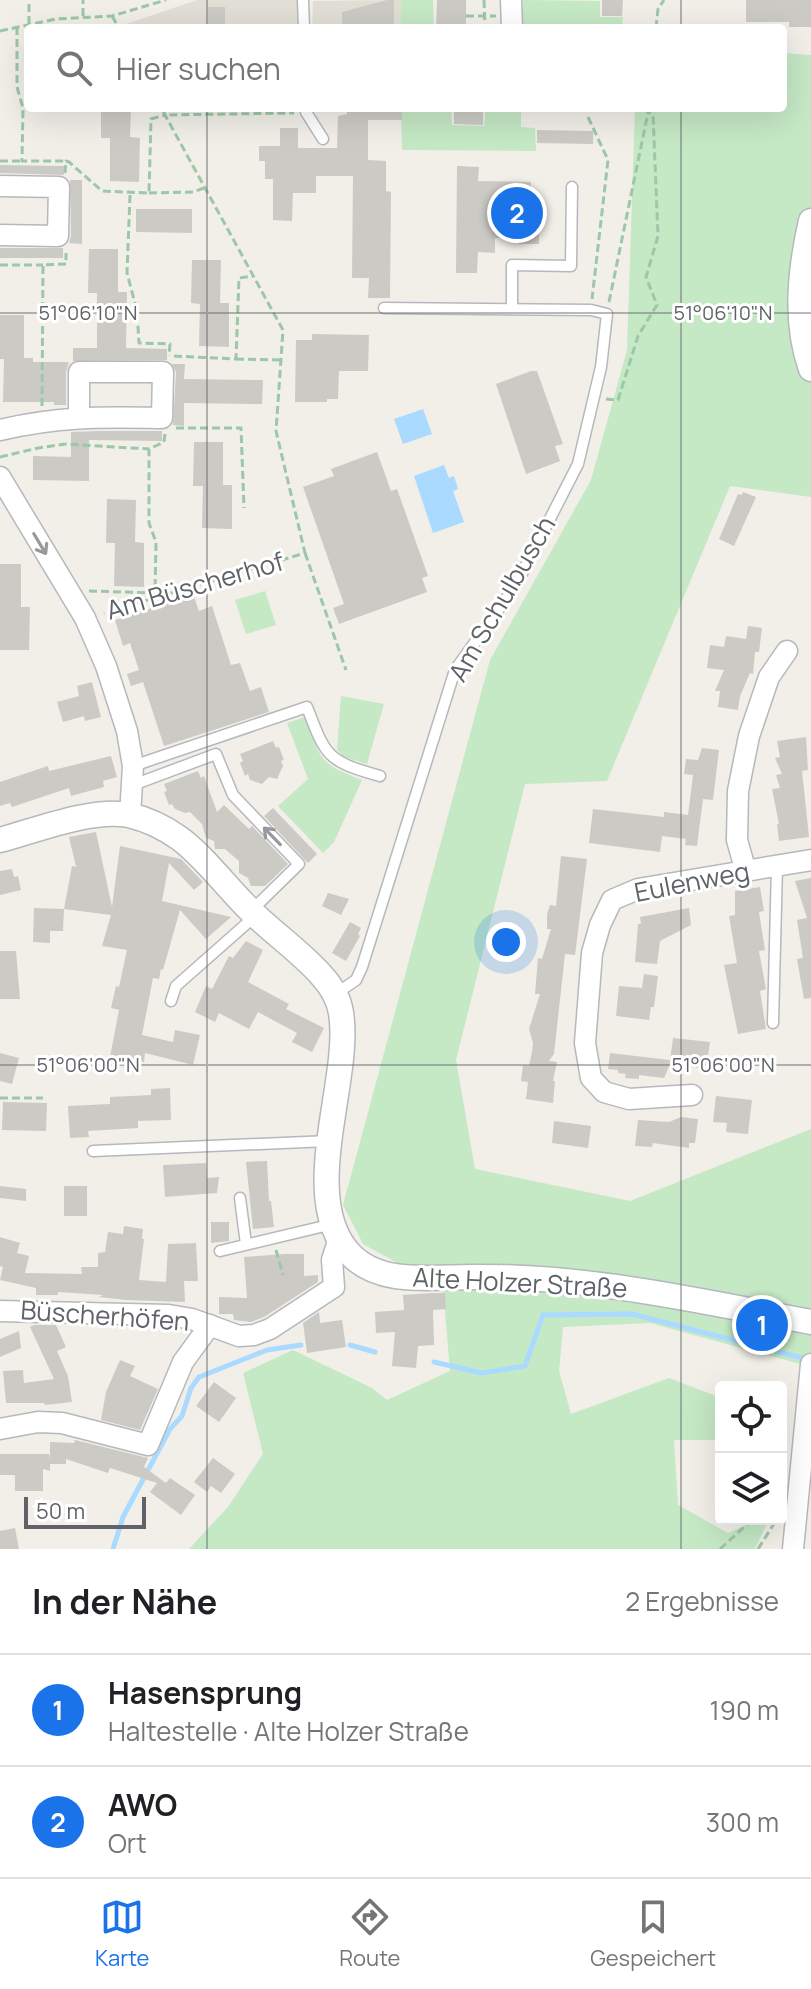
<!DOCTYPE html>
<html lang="de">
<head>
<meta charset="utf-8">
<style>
	:root { --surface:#fff; --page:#f6f6f6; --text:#202124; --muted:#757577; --line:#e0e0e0; --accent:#1a73e8 }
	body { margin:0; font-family:Manrope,sans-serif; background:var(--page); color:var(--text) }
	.controls { position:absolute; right:24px; bottom:24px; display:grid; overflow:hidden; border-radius:8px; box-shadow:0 8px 32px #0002 }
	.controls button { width:72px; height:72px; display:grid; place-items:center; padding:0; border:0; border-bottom:2px solid var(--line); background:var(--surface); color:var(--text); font:40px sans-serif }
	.scale { position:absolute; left:24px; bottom:20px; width:122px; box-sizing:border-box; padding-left:8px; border:4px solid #5f6368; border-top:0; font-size:22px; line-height:28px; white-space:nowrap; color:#5f6368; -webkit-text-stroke:6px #fff; paint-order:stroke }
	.you { position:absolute; left:506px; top:942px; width:28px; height:28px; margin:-20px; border:6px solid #fff; border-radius:50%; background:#1a73e8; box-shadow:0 0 0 12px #1a73e833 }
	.badge { display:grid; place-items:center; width:52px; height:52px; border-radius:50%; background:var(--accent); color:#fff; font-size:26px; font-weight:700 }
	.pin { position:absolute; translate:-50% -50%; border:4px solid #fff; box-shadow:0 2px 8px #0006 }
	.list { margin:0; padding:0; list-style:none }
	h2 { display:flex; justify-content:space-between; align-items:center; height:104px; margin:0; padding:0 32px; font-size:34px }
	h2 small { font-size:26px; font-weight:400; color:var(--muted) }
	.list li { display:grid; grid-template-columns:52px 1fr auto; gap:24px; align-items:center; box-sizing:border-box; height:112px; padding:0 32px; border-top:2px solid var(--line) }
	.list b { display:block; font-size:30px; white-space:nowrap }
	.list p { margin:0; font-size:26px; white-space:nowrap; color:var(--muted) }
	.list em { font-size:26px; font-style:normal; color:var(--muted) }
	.icon { flex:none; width:44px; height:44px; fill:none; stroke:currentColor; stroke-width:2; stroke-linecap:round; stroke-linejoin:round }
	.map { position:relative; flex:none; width:811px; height:1549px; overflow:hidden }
	.search { position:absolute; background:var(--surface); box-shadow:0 8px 32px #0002; left:24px; right:24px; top:24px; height:88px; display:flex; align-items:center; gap:20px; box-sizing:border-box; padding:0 28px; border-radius:8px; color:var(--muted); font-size:30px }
	.sheet { height:328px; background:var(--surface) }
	nav { display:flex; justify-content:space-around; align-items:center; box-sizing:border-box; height:112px; border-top:2px solid var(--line); background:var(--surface); font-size:22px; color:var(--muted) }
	nav a { display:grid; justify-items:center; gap:4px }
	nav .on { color:var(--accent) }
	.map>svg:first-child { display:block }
</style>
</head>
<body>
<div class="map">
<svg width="811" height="1549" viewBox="0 0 811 1549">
	<rect width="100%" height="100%" fill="#f1efe8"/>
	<g fill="#e1ded6">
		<path d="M197,0H298V28H128L126,24Z"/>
		<path d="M401,0V28H312L313,1Z"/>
	</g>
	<g fill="#c5e8c5">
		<path d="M401,0H433L434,28H401Z"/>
		<path d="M523,0L600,1V17H623L622,28H523Z"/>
		<path d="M783,53L811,55V497L730,486L607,781L525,784L456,1060L475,1169L630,1201L811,1129V1367L650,1323L563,1327L559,1371L571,1414L669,1378L716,1396L719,1440H674L678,1505L728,1533L760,1519H769L755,1549H189L228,1507L263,1454L243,1373L293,1350L372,1388L387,1400L450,1371L443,1288L363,1244L343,1205L490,660L591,480L627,350L635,108H783Z"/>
		<path d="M401,108H451L452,125L484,126L486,108H521V127L535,128L536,151L402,150Z"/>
		<path d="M265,591L276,625L246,634L235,600Z"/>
		<path d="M341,696L384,704L367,764L344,757L337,750Z"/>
		<path d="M305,717C322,760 317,763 362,780L334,842L323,853L278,806L308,779L287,723Z"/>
	</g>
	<g fill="#aadaff">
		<path d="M423,409L432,434L403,444L394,419Z"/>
		<path d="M444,465L449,478L454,476L458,489L453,491L464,522L433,533L414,476Z"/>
	</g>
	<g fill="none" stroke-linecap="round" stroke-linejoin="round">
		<g stroke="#aadaff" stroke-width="5">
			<path d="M350,1345L375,1352"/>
			<path d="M434,1362L482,1373L525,1366L543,1315L632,1314L806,1359"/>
			<path d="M113,1549L123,1517L170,1429L182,1416L191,1388L199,1377L267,1350L301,1345"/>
		</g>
	</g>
	<g fill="#cccac5">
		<path d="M387,0H394V28H342V12Z"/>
		<path d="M437,0H466V28H436Z"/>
		<path d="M602,0H623L622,16H602Z"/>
		<path d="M746,0H811V27H789V22H746Z"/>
		<rect x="208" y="7" width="17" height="21"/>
		<path d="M101,108H131L130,137L140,138L139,182L110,181V138H101Z"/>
		<path d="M347,108H402V120H368V160L386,161V191L391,192L390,298H368L369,278H352L353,176H316V193H293L292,221L273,220V179H265V161H259V146H280V128H298V148H337L338,116L347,114Z"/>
		<path d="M454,108H483V125L454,124Z"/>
		<path d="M537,130L593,131V144L537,143Z"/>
		<path d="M0,165L64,166V175L0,173Z"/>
		<path d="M457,166L479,167L478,181L531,182V221H539V244H519V238H495V253L478,252L477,273H456Z"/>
		<path d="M70,180H82V244L69,243L71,236Z"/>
		<path d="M136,209H192V233L136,232Z"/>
		<rect x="0" y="248" width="63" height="10"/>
		<path d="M89,249H118V292H127L126,348L167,349V360L73,361V348H97V293H88Z"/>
		<path d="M192,260H221L220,303H229V347L199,346L200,304L191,303Z"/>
		<path d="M0,315H24V358H33V362H69L66,372V405H54V402H3L4,359H0Z"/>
		<path d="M312,334L369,335L368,371H339L338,399H327V402H295L296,340H312Z"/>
		<path d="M172,364H185L184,379L263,380L262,404L184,403V426L173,425L176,372Z"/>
		<path d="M531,371H537L563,444L555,446L560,461L526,474L496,384Z"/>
		<path d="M100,431H162V441L89,440V481L33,480V456L71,457V432Z"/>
		<path d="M194,442H223V485H232V529L202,528L203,486H193Z"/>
		<path d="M377,452L391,491L397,489L428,576L422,578L427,592L339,624L333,608L344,604L303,487L334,476L331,469Z"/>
		<path d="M743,492L756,497L734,546L719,539L738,494L742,495Z"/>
		<path d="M107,499L136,500L135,542L144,543V587L114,586L115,543H106Z"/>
		<path d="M0,564H21V607H30L29,650H0Z"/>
		<path d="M193,594L199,611L212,606L231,665L240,663L250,691L261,687L269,712L164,746L143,682L131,686L127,674L139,670L130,643L123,646L115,620Z"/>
		<path d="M748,626L762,628L759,652H755L753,674L750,673L740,696L738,710L718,707L720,691H715L724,670L707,668L710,645L724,647L726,636L746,639Z"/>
		<path d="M92,682L101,717L85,721L84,716L63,722L57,702L79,696L77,686Z"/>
		<path d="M806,737L808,770L802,771L809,837L779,841L777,824H779L772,789L780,788L776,775L782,774L775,758L780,757L777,741Z"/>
		<path d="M273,741L276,748L279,747L284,760L281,761L283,766L277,779L269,777L262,784L250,780L248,774L245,776L240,763L243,761L240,754Z"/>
		<path d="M702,748L719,750L713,800L703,799L697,846L685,845L686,839L662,836L660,852L589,843L593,809L664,817V812L688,815L693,775L684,774L686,759L698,760Z"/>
		<path d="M111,756L117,777L103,781L104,787L71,796L69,788L12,807L10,803L0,806V782L48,766L49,771Z"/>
		<path d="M198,771L201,778L204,776L217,812L224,805L249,829L252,826L288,864L265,886H251L248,878L239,873V861L225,849H215L214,841L206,838L202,824L190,812L185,813L175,809L172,804L169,805L164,792L167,791L164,784Z"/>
		<path d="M273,808L317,854L308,863L264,816Z"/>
		<path d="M96,832L112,907L120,846L181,859L203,882L194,890L169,863L162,901L231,917L206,939L180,910L163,970L161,969L159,979L153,978L142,1035L173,1042L175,1030L200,1035L193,1065L145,1053L144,1062L110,1057L119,1010L111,1008L116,986L119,987L127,950L102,946L111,915L64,909L72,866L76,867L69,837Z"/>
		<path d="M561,856L587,859L575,955L565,954L554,1054L549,1061L557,1062L553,1081H555L553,1103L526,1099L528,1082L521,1081L523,1065L529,1066L532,1052L533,1043L529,1029L540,994H535L538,958L542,959L551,929H547V914L550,905L556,906Z"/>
		<path d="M12,869L14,877L18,876L21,890L0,895V871Z"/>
		<path d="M811,878V998L804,999L797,959L803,958L797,920L807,918L795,881Z"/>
		<path d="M760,887L764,911L759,912L765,950L759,951L766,989L760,991L766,1029L738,1034L724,965L737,963L729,916L735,915V891Z"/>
		<path d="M328,893L349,899L341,915L322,906Z"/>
		<path d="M34,908L64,909L63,931H50V943L33,942Z"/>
		<path d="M689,908L691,925L660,941L657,964L635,962L638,924H641L640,917Z"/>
		<path d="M350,922L361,928L358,934L360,936L346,961L332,953Z"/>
		<path d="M246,941L263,950L248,982L289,1004L286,1009L324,1028L312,1052L292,1042L297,1033L258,1012L249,1029L219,1013L215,1022L195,1012L206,986L212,989L229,956L233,958Z"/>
		<path d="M0,951H16L20,999H0Z"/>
		<path d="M644,974L658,976L654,1007H651L649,1020L616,1016L619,986L642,988Z"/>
		<path d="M673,1038L710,1042L706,1069L670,1064L664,1078L639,1075V1079L625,1078L626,1074L618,1073V1070L608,1069L610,1053L670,1060Z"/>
		<path d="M0,1053L19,1058L12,1084L0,1081Z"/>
		<path d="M170,1088L171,1120L138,1121V1128L88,1131L89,1137L70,1138L68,1106L110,1104V1097L151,1095V1089Z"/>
		<path d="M716,1096L752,1100L748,1134L726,1132L727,1123L713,1122Z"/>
		<path d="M3,1102L47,1103L46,1131L2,1130Z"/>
		<path d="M681,1117L698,1119L695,1143H689V1148L653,1143L652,1147L635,1146L638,1120L669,1122Z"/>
		<path d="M554,1121L591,1126L588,1148L552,1143Z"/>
		<path d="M267,1161L269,1201H271L274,1227L253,1229L246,1162Z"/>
		<path d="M206,1163L207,1178L219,1177L217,1193L165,1197L163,1165Z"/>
		<path d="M0,1186L26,1189V1201L0,1198Z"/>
		<rect x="64" y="1186" width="23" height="30"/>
		<path d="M211,1222H229V1241L211,1243Z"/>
		<path d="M124,1226L143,1229L142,1239H144L139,1280L166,1282L168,1244L196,1243L198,1281H184L185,1302L126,1300L99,1297L103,1295L58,1292V1295H36V1288L0,1280L3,1267L0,1266V1237L20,1243L17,1253L29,1256L25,1273L82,1274L81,1267H98V1253L105,1252L108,1232L123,1234Z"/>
		<path d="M286,1254H304V1276L318,1275V1282L264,1317L251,1322L234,1320L233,1314H219V1297L247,1298L244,1257Z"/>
		<path d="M433,1293H445L446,1309L433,1310L434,1345L418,1346L416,1368L392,1366L395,1332L376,1333L375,1312L404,1310L403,1295Z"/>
		<path d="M319,1312L320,1323L342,1320L346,1347L307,1353L303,1323Z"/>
		<path d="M34,1325H56L66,1347L57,1351L68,1376L72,1402L45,1405L44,1403H6L3,1371L23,1370L24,1383L54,1379L30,1327Z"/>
		<path d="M19,1331L21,1348L0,1357V1339Z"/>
		<path d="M120,1360L135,1366L130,1376L158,1389L140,1430L101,1420L106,1392Z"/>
		<path d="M214,1382L236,1398L219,1422L196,1406Z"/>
		<path d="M75,1440L148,1458L144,1467L166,1483L170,1478L195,1495L181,1515L150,1492L157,1483L110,1468L108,1473L66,1459V1464H50V1471L43,1469V1491H15V1475H0V1454H49L50,1459V1442L74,1443Z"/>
		<path d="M213,1458L235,1474L221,1493L211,1486L207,1492L194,1482Z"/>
		<path d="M15,1528L19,1549H0V1531Z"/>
	</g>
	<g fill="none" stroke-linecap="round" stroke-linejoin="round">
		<defs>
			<g id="service">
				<path d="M303,0L304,28"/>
				<path d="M306,108V112L323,139"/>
				<path d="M512,309V265L571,266L572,187"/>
				<path d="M133,766L307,707C326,757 327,761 380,776"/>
				<path d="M133,785L216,754L233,795L299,864L252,910"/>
				<path d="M337,993L356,980L362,967L455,670L516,585L578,464L601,367L607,314L591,310L384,308"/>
				<path d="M171,1001L176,986L254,917"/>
				<path d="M773,1023L777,866"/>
				<path d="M93,1151L329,1141"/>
				<path d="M240,1198L246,1244"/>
				<path d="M220,1251L333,1224"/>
			</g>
			<g id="minor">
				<path d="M511,0L512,28"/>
				<path d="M0,186L59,187L58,236L0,235"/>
				<path d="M0,430C59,416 102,417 162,418L163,372H79V417"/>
				<path d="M0,477L85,618L106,666L127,731L133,766L130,816"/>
				<path d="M746,872L737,840L738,791L749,736L769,677L787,651"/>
				<path d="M692,1095L629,1099L604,1092L591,1078L585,1043L592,953L600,925L612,900L638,889L811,860"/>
				<path d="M0,1311L169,1315L192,1319L239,1336L254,1335L270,1329L334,1287L332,1260L339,1238"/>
				<path d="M0,1429L38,1422L62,1423L148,1445L183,1362L210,1325"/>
				<path d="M793,1549L811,1364"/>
			</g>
			<g id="tertiary">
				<path d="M811,221C800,269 794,322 811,369"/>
				<path d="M0,840C37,830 92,808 129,815C146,819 165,828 179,838C203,855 228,889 251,911C273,933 301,952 322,976C331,986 339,999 341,1013C352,1079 297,1198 350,1254C380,1286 432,1277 471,1277C586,1275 699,1301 811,1322"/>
			</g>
		</defs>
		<use href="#service" stroke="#b5b8bc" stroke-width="13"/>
		<use href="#minor" stroke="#b5b8bc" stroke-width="23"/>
		<use href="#tertiary" stroke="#b5b8bc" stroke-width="27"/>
		<g stroke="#9cc7a9" stroke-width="3" stroke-dasharray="8 4" stroke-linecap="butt">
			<path d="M484,0L485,28"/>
			<path d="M83,16V0"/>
			<path d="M112,16L119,28"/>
			<path d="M466,16H496"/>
			<path d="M29,24V0"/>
			<path d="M17,27V87L23,108L22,161H66"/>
			<path d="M656,28L658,9L664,0"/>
			<path d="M0,31L56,19L112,16L166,0"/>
			<path d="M162,108L165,115L294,113"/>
			<path d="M588,117L608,160L592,299"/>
			<path d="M0,161H22"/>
			<path d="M65,173L66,161L69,162L102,191L149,193L151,119L165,115L283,330L276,431L305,553L104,613"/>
			<path d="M149,193L193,192L204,188"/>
			<path d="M130,195L127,273L137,311L139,343L170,344L169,356"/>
			<path d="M0,265H43"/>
			<path d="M609,302L649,108"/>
			<path d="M174,356L236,359L239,278L253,276"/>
			<path d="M236,359L280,360"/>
			<path d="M606,399L618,400L638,336L657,305L646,277L658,236L653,115L642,108"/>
			<path d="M42,406L43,265L66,264V253"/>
			<path d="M176,428H241L244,508"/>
			<path d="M0,457L38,448L66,444L149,449"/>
			<path d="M305,553L346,670"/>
			<path d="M89,591L155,593L156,542L149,523V449L164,442L165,434"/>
			<path d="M0,1098H43"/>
			<path d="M276,1250L283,1275"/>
			<path d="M720,1549L753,1519"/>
			<path d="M758,1549L777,1519"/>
		</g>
		<use href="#service" stroke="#fff" stroke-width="10"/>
		<use href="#minor" stroke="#fff" stroke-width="20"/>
		<use href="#tertiary" stroke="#fff" stroke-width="24"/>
	</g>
	<defs><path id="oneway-shaft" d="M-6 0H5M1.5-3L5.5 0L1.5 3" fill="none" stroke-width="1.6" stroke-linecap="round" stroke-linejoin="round" transform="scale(2)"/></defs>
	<g stroke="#979a9d">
		<use href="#oneway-shaft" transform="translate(40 544) rotate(59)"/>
		<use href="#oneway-shaft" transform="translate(272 836) rotate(-134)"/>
	</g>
	<path fill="none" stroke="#5f6368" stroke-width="2" stroke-opacity="0.45" d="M207,0V28M681,0V28M207,108V1549M681,108V1549M0,313H811M0,1065H811"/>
	<g text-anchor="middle" stroke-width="6" stroke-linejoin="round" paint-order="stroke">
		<g font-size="26" fill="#5f6368" stroke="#fff">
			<text transform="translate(195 586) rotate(-16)" y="9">Am Büscherhof</text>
			<text transform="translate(502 599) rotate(-60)" y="9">Am Schulbusch</text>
			<text transform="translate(692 882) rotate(-11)" y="9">Eulenweg</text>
			<text transform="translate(520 1283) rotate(3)" y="9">Alte Holzer Straße</text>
			<text transform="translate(105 1316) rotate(4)" y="9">Büscherhöfen</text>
		</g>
	</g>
	<g font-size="20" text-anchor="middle" fill="#5f6368" stroke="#fff" stroke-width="6" stroke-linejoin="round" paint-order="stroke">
		<text x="88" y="320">51°06'10"N</text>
		<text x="723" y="320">51°06'10"N</text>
		<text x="88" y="1072">51°06'00"N</text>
		<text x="723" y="1072">51°06'00"N</text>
	</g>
</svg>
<div class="controls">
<button><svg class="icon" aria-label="locate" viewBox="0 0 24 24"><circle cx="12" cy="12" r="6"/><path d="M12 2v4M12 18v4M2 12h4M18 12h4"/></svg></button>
<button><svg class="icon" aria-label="layers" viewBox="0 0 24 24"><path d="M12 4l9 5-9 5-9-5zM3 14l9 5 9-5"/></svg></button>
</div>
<div class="scale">50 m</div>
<div class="you"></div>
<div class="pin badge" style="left:762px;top:1325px">1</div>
<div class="pin badge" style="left:517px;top:213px">2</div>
<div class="search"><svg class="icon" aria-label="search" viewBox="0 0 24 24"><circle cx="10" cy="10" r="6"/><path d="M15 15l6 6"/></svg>Hier suchen</div>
</div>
<section class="sheet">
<h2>In der Nähe<small>2 Ergebnisse</small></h2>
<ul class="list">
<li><span class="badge">1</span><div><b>Hasensprung</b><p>Haltestelle · Alte Holzer Straße</p></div><em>190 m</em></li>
<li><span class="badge">2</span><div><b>AWO</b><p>Ort</p></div><em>300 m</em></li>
</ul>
</section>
<nav>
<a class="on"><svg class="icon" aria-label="map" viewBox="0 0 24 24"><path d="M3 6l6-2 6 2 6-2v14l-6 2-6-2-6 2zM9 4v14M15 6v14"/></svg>Karte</a>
<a><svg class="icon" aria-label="directions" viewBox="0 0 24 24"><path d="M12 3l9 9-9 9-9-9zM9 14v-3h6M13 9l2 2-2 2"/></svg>Route</a>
<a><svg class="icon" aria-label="saved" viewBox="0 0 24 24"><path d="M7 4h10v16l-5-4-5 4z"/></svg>Gespeichert</a>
</nav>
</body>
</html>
